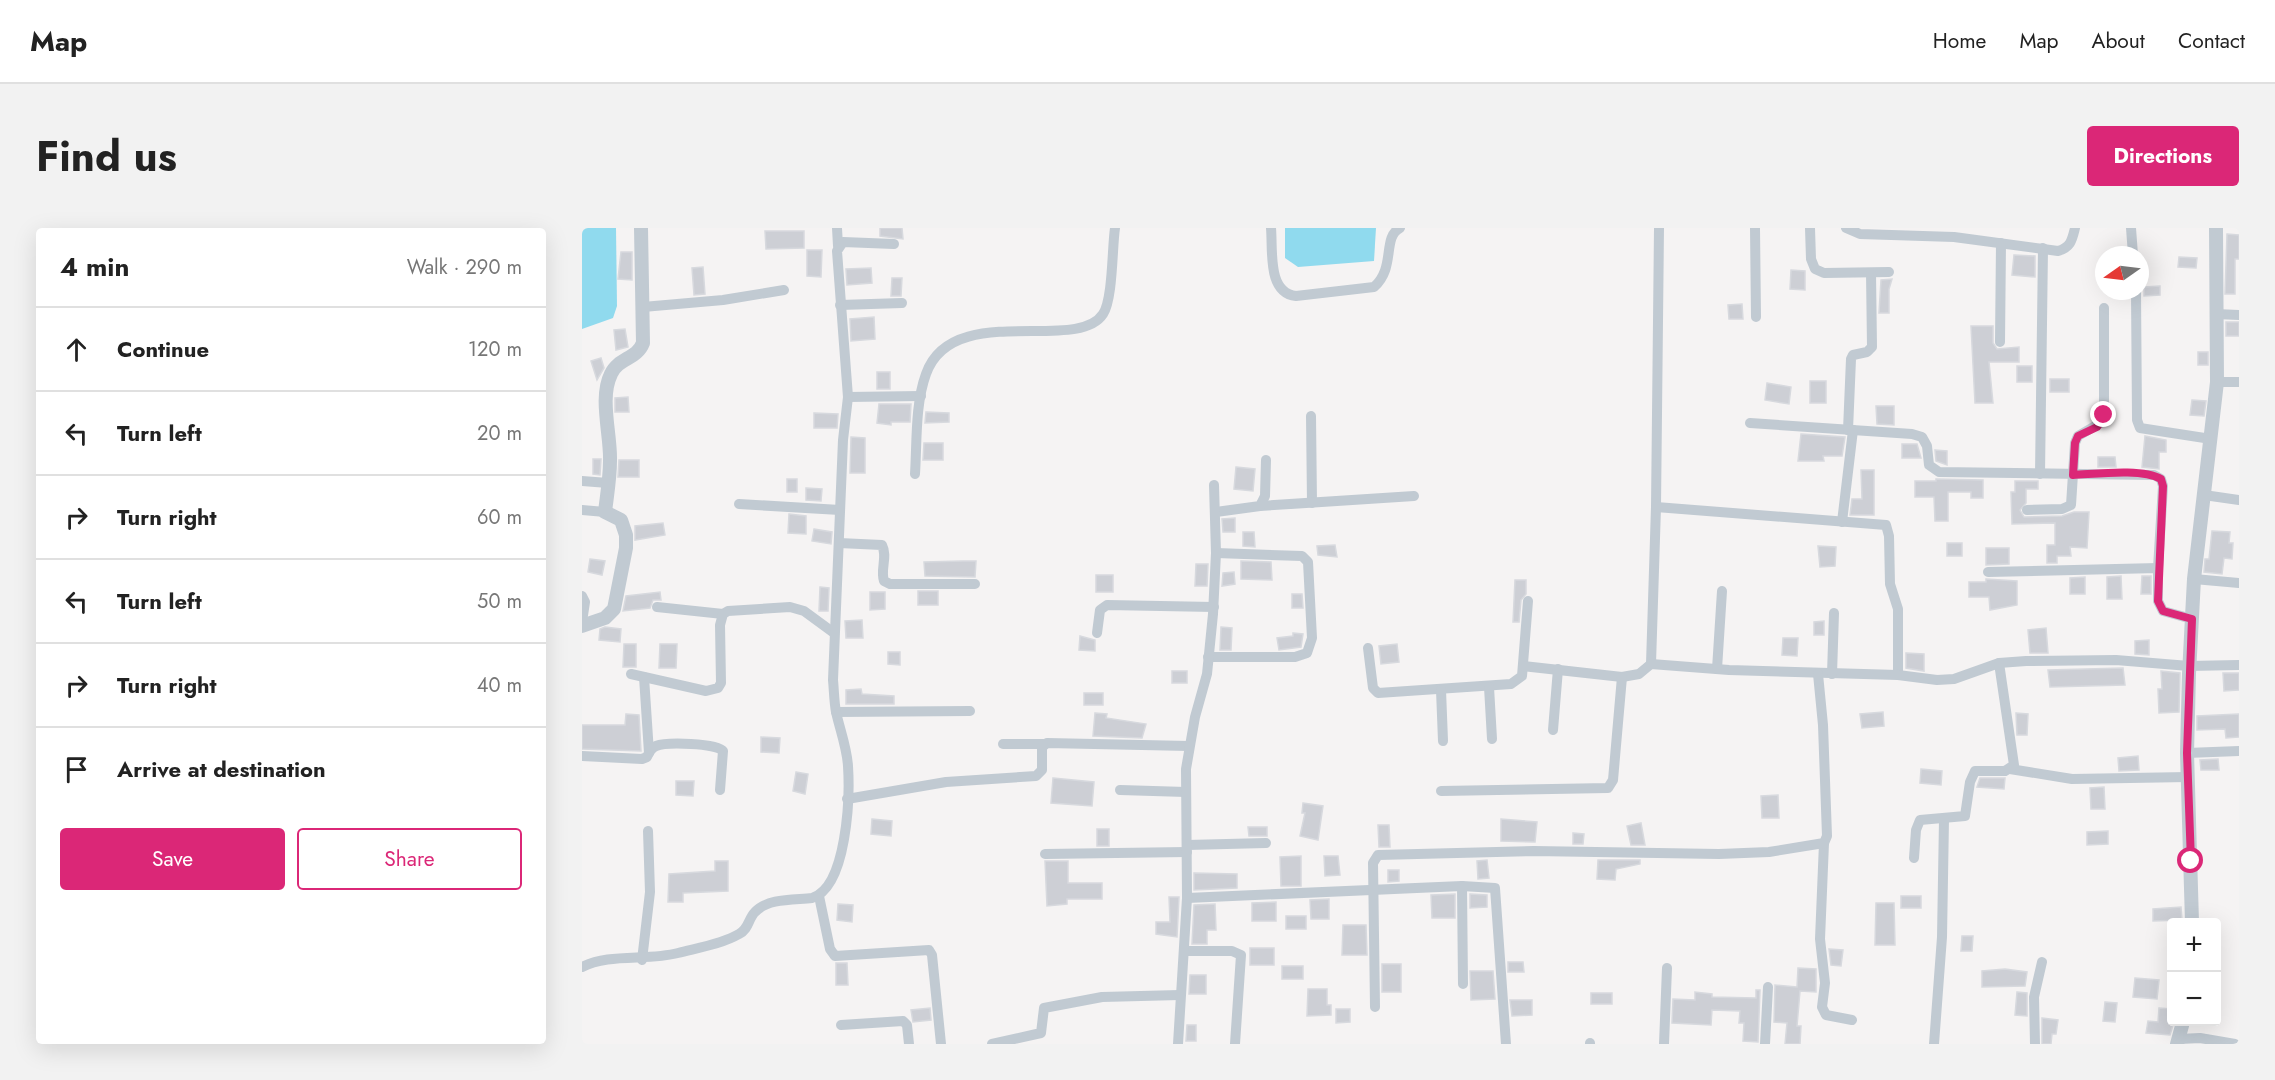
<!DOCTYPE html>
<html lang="en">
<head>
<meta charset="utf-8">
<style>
	:root { --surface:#fff; --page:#f2f2f2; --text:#222; --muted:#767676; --line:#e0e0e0; --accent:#db2777 }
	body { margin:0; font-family:Jost,sans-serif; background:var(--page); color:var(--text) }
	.controls { position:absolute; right:18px; bottom:18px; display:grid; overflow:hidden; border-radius:6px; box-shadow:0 6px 24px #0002 }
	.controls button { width:54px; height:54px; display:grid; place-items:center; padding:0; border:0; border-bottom:2px solid var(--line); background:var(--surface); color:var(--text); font:30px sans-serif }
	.compass { position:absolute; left:1513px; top:18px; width:54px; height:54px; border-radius:50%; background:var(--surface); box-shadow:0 6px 24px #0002; rotate:256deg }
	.stop { position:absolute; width:18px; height:18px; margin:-14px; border:4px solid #db2777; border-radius:50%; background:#fff }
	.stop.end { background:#db2777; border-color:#fff; box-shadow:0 2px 6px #0008 }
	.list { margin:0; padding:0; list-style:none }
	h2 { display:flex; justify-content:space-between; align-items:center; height:78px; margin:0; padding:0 24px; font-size:26px }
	h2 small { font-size:20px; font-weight:400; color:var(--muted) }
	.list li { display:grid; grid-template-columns:39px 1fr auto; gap:18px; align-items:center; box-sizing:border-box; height:84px; padding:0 24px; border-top:2px solid var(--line) }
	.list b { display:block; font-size:22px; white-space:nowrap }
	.list em { font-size:20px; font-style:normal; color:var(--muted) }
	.actions { display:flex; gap:12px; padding:18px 24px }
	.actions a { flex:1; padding:14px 0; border:2px solid var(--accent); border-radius:6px; text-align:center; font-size:21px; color:var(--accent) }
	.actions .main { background:var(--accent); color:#fff }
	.icon { flex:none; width:33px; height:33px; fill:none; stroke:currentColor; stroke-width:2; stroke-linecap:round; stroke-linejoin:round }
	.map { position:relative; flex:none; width:1657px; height:816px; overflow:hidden; border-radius:6px }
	header { display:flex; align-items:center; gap:36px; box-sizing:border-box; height:84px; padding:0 30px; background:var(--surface); border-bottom:2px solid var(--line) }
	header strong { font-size:28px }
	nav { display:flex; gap:33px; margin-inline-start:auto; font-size:21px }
	.intro { display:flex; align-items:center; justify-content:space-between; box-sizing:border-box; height:144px; padding:0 36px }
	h1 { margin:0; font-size:42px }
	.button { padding:15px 27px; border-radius:6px; background:var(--accent); color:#fff; font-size:21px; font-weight:700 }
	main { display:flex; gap:36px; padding:0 36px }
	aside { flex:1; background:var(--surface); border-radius:6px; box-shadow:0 6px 24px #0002 }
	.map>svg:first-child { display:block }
</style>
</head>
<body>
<header>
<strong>Map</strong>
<nav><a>Home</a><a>Map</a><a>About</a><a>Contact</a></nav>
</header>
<div class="intro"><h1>Find us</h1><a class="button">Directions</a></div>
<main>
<aside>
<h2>4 min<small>Walk · 290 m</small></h2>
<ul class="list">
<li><svg class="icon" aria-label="ahead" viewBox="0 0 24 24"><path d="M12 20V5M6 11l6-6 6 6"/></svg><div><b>Continue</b></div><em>120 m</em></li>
<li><svg class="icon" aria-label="left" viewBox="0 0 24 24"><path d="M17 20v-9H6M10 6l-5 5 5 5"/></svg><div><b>Turn left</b></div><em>20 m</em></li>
<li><svg class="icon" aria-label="right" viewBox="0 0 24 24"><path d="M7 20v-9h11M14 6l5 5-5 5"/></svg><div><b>Turn right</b></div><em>60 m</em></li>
<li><svg class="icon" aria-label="left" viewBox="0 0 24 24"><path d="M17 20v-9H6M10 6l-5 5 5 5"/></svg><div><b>Turn left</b></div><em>50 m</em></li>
<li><svg class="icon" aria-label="right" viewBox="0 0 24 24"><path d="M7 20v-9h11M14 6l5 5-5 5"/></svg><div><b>Turn right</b></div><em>40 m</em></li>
<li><svg class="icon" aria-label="arrive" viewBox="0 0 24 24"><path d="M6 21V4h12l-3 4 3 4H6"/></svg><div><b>Arrive at destination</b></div></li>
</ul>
<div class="actions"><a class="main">Save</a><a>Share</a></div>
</aside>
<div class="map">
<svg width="1657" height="816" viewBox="0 0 1657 816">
	<rect width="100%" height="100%" fill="#f5f3f3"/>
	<g fill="#90daee">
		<path d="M0,0H34L35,78L31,90L0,101Z"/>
		<path d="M703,0H794L792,33L716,39L703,30Z"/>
	</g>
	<g fill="#cdcfd5" stroke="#d7d9de" stroke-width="1.5">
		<path d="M298,0H320L321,11L298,8Z"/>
		<path d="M183,3H222V20L184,21Z"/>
		<path d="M1645,6L1657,7V31H1653V66H1643Z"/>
		<path d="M225,22H240L239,49L225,48Z"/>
		<path d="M39,24H50V52L36,51Z"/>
		<path d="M1432,27L1453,28V49L1430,47Z"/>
		<path d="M1597,29L1615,30L1614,40L1596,39Z"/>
		<path d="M121,39L123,66L112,67L110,40Z"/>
		<path d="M289,40L290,55L265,57L264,41Z"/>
		<path d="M1209,42L1223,43V62L1208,61Z"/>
		<path d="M310,50H320L319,68H309Z"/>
		<path d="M1310,51L1307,61V85H1297L1299,52Z"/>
		<path d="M1578,58V67L1562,68V59Z"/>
		<path d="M1160,76L1161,91H1147L1146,77Z"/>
		<path d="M292,89L293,111L269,113L268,91Z"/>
		<rect x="1644" y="94" width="13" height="14"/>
		<path d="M1389,98H1411V115L1415,121L1437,119V134H1407L1411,175H1393Z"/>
		<path d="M43,101L46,119L34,122L32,102Z"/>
		<rect x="1616" y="124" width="10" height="13"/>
		<path d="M19,130L22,140L15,152L9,133Z"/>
		<rect x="1435" y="138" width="15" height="16"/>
		<rect x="295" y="144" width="13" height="17"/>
		<rect x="1468" y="151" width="19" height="13"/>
		<rect x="1228" y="153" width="16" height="22"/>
		<path d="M1185,155L1209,159L1207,176L1183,172Z"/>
		<path d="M46,169L47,184H33V170Z"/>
		<path d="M1610,172L1624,173L1622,188L1608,187Z"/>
		<path d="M297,176H329L328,194H309V197L295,195Z"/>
		<path d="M1294,178H1312V197L1295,196Z"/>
		<path d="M344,184L367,185V194L343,195Z"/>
		<path d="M232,185L256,186L255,200H232Z"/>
		<path d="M1219,206L1263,209L1260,228H1241L1242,233H1216Z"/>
		<path d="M1563,208L1584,212V224H1577V241L1560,239Z"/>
		<path d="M269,209L283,210V245H268Z"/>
		<path d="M342,215H361V232H341Z"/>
		<path d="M1320,216H1335L1339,230H1320Z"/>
		<path d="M1353,222L1365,223V237L1354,233Z"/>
		<path d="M1516,229H1533L1534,239H1516Z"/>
		<path d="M11,231H19L18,247L11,246Z"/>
		<path d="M37,232H57V249H36Z"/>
		<path d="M654,239L673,241L671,263L652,261Z"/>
		<path d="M1279,242H1292V287H1268L1270,271H1280Z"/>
		<rect x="205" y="251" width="10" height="13"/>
		<path d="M1354,251L1401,252V270H1389V264H1366V293H1353L1352,269H1333V253H1354Z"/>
		<path d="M1433,253H1456V261H1444V275L1438,282L1442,289L1480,288L1492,284H1507L1505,320L1488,319L1489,328H1475V335H1465V317H1473V295L1430,296L1429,264H1433Z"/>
		<path d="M224,260L240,261L239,273L224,272Z"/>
		<path d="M207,286L224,288V306L206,305Z"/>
		<path d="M653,290V304H641L640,291Z"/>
		<path d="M81,295L83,307L53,312V298Z"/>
		<path d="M232,301L250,304L249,316L230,313Z"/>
		<path d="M1630,303L1648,304L1647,315H1651L1650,331L1642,330L1640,346L1622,344L1623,331H1627Z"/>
		<path d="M661,304H672L673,319L661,318Z"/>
		<rect x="1365" y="315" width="15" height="13"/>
		<path d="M753,317L755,329L736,327L735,318Z"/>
		<path d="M1236,318L1254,319L1253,338L1238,339Z"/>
		<path d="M1404,320H1427V336L1404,337Z"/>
		<path d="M8,331L23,333L20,347L6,344Z"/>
		<path d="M381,333H394L393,349L343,348L342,334Z"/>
		<path d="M659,333L689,334L690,352L659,351Z"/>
		<path d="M614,336H626L625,358H613Z"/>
		<path d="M652,344L653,356L640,358L641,345Z"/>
		<rect x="514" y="347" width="17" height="17"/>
		<path d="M1539,348L1540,371H1525V349Z"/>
		<path d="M1560,348H1569V366H1559Z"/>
		<path d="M1503,349V366H1488V350Z"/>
		<path d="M1404,351L1435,353V377L1408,382L1407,369H1387V354H1404Z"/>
		<path d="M933,352H944V366L939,372L937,394H931Z"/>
		<path d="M238,359L247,360L246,383H237Z"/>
		<rect x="336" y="363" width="20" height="14"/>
		<path d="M78,364L79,372H71L68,380L41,383L44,368Z"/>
		<path d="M288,364H303V381L288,382Z"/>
		<path d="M710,366H720L721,380H710Z"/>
		<path d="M280,392L281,410H264L263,393Z"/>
		<path d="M1242,393V407H1232V394Z"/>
		<path d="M23,399L39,401L38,414L17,412L18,401Z"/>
		<path d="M639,399L650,400L649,422H638Z"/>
		<path d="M1464,400L1466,425H1448L1446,402Z"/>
		<path d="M711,405L721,406L719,419L697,422L695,410L711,408Z"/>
		<path d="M498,408L513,412V423L497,422Z"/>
		<path d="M1201,410H1216L1215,428L1200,427Z"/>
		<path d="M1567,412V427L1553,426V413Z"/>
		<path d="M42,416H54V439H41Z"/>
		<path d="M78,416H95L94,440H77Z"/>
		<path d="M815,416L817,434L799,436L797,418Z"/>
		<path d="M306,424H318V437L306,436Z"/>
		<path d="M1324,425L1342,426V443L1324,440Z"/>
		<path d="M1541,440L1543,457L1468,459L1466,442Z"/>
		<rect x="590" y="443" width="15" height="12"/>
		<path d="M1579,443L1598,445L1597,484L1577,485L1576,461H1580Z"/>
		<path d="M1641,445H1657V462L1642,463Z"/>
		<path d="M279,461L280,466L312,468V476H264V462Z"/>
		<rect x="502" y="465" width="19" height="12"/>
		<path d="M1301,484L1302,498L1280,500L1278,486Z"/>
		<path d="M513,485L525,486L524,490L564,496L560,510L511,508Z"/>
		<path d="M1434,485L1446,486L1445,507H1435Z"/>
		<path d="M44,486L57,487L59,523L0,521V497H43Z"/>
		<path d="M1657,486V509L1644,510L1643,501L1615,502V488Z"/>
		<path d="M179,509L198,510L197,525L179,524Z"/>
		<path d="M1556,528L1557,542L1537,543L1536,530Z"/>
		<path d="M1636,531L1637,542H1619L1618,532Z"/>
		<path d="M1339,541L1360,543L1359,557L1338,555Z"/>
		<path d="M214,544L226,546L223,566L211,563Z"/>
		<path d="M471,550L512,554L510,578L469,575Z"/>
		<path d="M1398,550H1423L1422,561L1395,559Z"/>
		<path d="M94,553H112L111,568L94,567Z"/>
		<path d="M1522,559L1523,581H1509L1508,560Z"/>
		<path d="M1196,567L1197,590H1180L1179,568Z"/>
		<path d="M721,575L741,578L736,612L718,608L723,585H720Z"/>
		<path d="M290,591L310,593L309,608L289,606Z"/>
		<path d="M919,591L955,594L953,614L919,613Z"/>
		<path d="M1059,595L1063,617H1049L1045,598Z"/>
		<path d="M796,597H807L808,619H797Z"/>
		<path d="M666,599H685V608H667Z"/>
		<rect x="515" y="601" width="12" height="17"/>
		<path d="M1526,603V616L1505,617V604Z"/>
		<path d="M991,605L1002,606L1001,616H991Z"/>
		<path d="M719,628V658H699L698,629Z"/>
		<path d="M742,628H756L758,647L743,648Z"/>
		<path d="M905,632L907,650L896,651L895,633Z"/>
		<path d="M1016,632H1058V636L1034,641L1033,652L1015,651Z"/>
		<path d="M133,633H146V663L101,665V674H86L87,646L133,643Z"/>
		<path d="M463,633H486V655H520V671H485V676L465,678Z"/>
		<path d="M806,642H817V653L806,654Z"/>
		<path d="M612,645L655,646V660L612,662Z"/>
		<path d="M873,666V690H850L849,667Z"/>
		<path d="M888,666L905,667V679L888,680Z"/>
		<rect x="1319" y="668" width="20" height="12"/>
		<path d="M587,669H597L595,709L574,706V694H588Z"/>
		<path d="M747,671V691H729L728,672Z"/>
		<path d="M694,674V693H670V675Z"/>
		<path d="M1294,675H1312L1313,717H1293Z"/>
		<path d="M256,676L271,677L270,694L255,692Z"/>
		<path d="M633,676L634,702H625V716H610L612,677Z"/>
		<path d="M1599,679L1600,692L1571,693V681Z"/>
		<rect x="704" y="688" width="20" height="13"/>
		<path d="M761,697H784L785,727H760Z"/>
		<path d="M1380,708H1391L1390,723H1379Z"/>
		<rect x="668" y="720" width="24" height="17"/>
		<path d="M1247,721L1261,722L1259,738L1249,737Z"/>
		<path d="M926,734H941L942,744H926Z"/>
		<path d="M254,735H265L266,757H254Z"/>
		<rect x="800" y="736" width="19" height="28"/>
		<rect x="700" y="738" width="21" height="13"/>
		<path d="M1216,740L1234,741V764L1218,763L1215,798H1219L1218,816H1203L1205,795L1192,794L1193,757L1215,759Z"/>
		<path d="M1423,741L1445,744L1443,758L1400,759V743Z"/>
		<path d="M888,743H911L913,771L889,772Z"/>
		<path d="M608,747H624V766H607Z"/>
		<path d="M1553,750L1577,752L1575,771L1551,769Z"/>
		<path d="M726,761H745V777H749V787L725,788Z"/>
		<path d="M1174,762H1178L1176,814L1161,813L1162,795H1157L1158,783L1130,782L1129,797L1090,795L1091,771L1113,772V764L1130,766V769L1174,770Z"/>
		<path d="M1435,764L1445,765V788L1433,787Z"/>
		<rect x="1009" y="765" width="21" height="11"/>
		<path d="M928,772H950V787L930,788Z"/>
		<path d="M1523,774L1535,775L1533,794L1521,793Z"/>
		<path d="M348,780L349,792L331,794L329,782Z"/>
		<path d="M1577,780L1590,781V794H1592L1588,807L1564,805L1566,793L1576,794Z"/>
		<path d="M754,781H768V794L754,795Z"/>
		<path d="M1460,790L1476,792L1474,806H1470L1469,816H1460Z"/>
		<path d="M605,797H614V813H604Z"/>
	</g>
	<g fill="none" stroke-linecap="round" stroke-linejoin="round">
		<g stroke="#c1cad2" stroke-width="10">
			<path d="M255,0L256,18"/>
			<path d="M689,0C691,22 685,65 714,68L792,59C814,40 800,9 818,0"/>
			<path d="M1173,0L1174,89"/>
			<path d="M1228,0L1229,31L1233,41L1242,45L1307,44"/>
			<path d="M1264,0L1278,6L1372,9L1476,23C1489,19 1490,12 1493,0"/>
			<path d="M1549,0L1551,27"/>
			<path d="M1554,63L1555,192L1558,200L1629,211"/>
			<path d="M258,77L320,75"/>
			<path d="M61,79L141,72L202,62"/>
			<path d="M1634,86L1657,87"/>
			<path d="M1418,114L1419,15"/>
			<path d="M1635,154H1657"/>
			<path d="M266,169L339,168"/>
			<path d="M729,188L730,275"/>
			<path d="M1168,195L1330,206L1340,209L1345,218L1347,237L1357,244L1572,247L1579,251L1581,258L1576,340"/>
			<path d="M1266,202L1269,131L1271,127L1285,124L1290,119L1289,45"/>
			<path d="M333,246C335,215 333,176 344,146C370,72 495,126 521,86C531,71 530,20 533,0"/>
			<path d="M1458,246L1461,20"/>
			<path d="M0,253L26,255"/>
			<path d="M1622,267L1657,272"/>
			<path d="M157,276L258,282"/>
			<path d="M678,278L832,268"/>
			<path d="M1074,279L1304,297L1307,308L1308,356L1316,381V447"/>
			<path d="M0,282L23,284"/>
			<path d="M1445,282L1480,281L1489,277L1493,215L1496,208L1520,194L1522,187V80"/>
			<path d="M634,284L678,278L683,268L684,232"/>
			<path d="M1260,294L1271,202"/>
			<path d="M257,315L300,317C306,329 298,341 302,353L308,356H393"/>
			<path d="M1406,344L1576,340V373L1581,383L1610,391"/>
			<path d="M1612,351L1657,355"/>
			<path d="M0,368L3,374L0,394"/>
			<path d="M75,379L141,386"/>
			<path d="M515,405L518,382L525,377L632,379"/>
			<path d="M786,420L791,460L796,465L929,456L940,448L946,373"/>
			<path d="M626,429H713L725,425L730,410L726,334L720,328L634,325"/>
			<path d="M1069,436L1074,279L1077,0"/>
			<path d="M941,438L1040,449L1057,446L1069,436L1147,442L1316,447L1355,452L1372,451L1417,435L1444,433L1534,432L1607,438L1657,437"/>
			<path d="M1135,441L1140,363"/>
			<path d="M49,446L124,463L136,460L139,455L138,397L141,386L146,383L208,379L222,383L252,405"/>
			<path d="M1250,446L1252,385"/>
			<path d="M62,449L67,525"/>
			<path d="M907,459L910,511"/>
			<path d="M859,462L861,513"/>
			<path d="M254,484L388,483"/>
			<path d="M971,502L976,441"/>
			<path d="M421,516H462"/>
			<path d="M1605,525L1657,523"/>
			<path d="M0,528L60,531L65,529C67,524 69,520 74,518C84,514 135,515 141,523L138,562"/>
			<path d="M1428,541L1490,551L1606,549"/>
			<path d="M538,562L604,564"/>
			<path d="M859,563L1026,560L1031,552L1040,449"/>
			<path d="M265,571L364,554L454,548L460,542V519L465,515L607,518"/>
			<path d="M1242,615L1238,711L1243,755L1240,779L1244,787L1270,792"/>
			<path d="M605,617L684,615"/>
			<path d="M463,626L605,624"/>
			<path d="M1332,630L1334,602L1338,592L1383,588L1388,554L1393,543H1423L1432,537L1417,435"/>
			<path d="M880,658L881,756"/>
			<path d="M237,668L248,721L253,728L347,722L350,727L359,816"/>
			<path d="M605,670L880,658L913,660L924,816"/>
			<path d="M602,723H650L659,727L653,816"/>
			<path d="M60,732L68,664L66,603"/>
			<path d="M0,739C26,725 66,733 96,725C115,720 140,716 157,706C167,701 166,691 173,684C186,670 212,672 230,670C265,659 268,570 266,538C265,520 258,502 254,484C252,473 252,462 251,452L261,212L266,169L255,23L261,14L312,16"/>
			<path d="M793,779L791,635L796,627L952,623L1137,626L1187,624L1242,615L1245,608L1241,497L1236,446"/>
			<path d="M259,797L321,793L325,797L327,816"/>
			<path d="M1597,811L1618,810L1653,816"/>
			<path d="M410,816L459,805L462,780L520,769L598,767"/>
			<path d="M596,816L605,670L604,541L613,489L625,446L631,386L634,325L632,257"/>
			<path d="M1008,816V815"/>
			<path d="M1082,816L1085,740"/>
			<path d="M1183,816L1186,759"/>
			<path d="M1352,816L1360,709L1362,591"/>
			<path d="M1453,816L1452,769L1460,734"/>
		</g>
		<g stroke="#c1cad2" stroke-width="14">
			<path d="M0,398L23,390L32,381L44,320V307L39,292L23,284C25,267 28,250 28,233C29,207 17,170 29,146C36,130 55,131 61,115L59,0"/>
			<path d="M1610,694L1605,525L1607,446L1612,351L1635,154L1634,0"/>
			<path d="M1595,816L1601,794"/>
		</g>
	</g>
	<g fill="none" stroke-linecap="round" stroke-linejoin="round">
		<path stroke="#db2777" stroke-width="8" d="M1522,187L1515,199L1496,208L1493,215L1491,247C1514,246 1560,240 1579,251L1581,258L1576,373L1581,383L1610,391L1605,525L1609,633"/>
	</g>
</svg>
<div class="controls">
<button>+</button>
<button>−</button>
</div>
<svg class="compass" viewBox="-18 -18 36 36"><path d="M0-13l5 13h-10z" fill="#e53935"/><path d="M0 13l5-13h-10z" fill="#767676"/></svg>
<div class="stop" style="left:1609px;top:633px"></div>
<div class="stop end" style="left:1522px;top:187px"></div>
</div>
</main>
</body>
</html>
